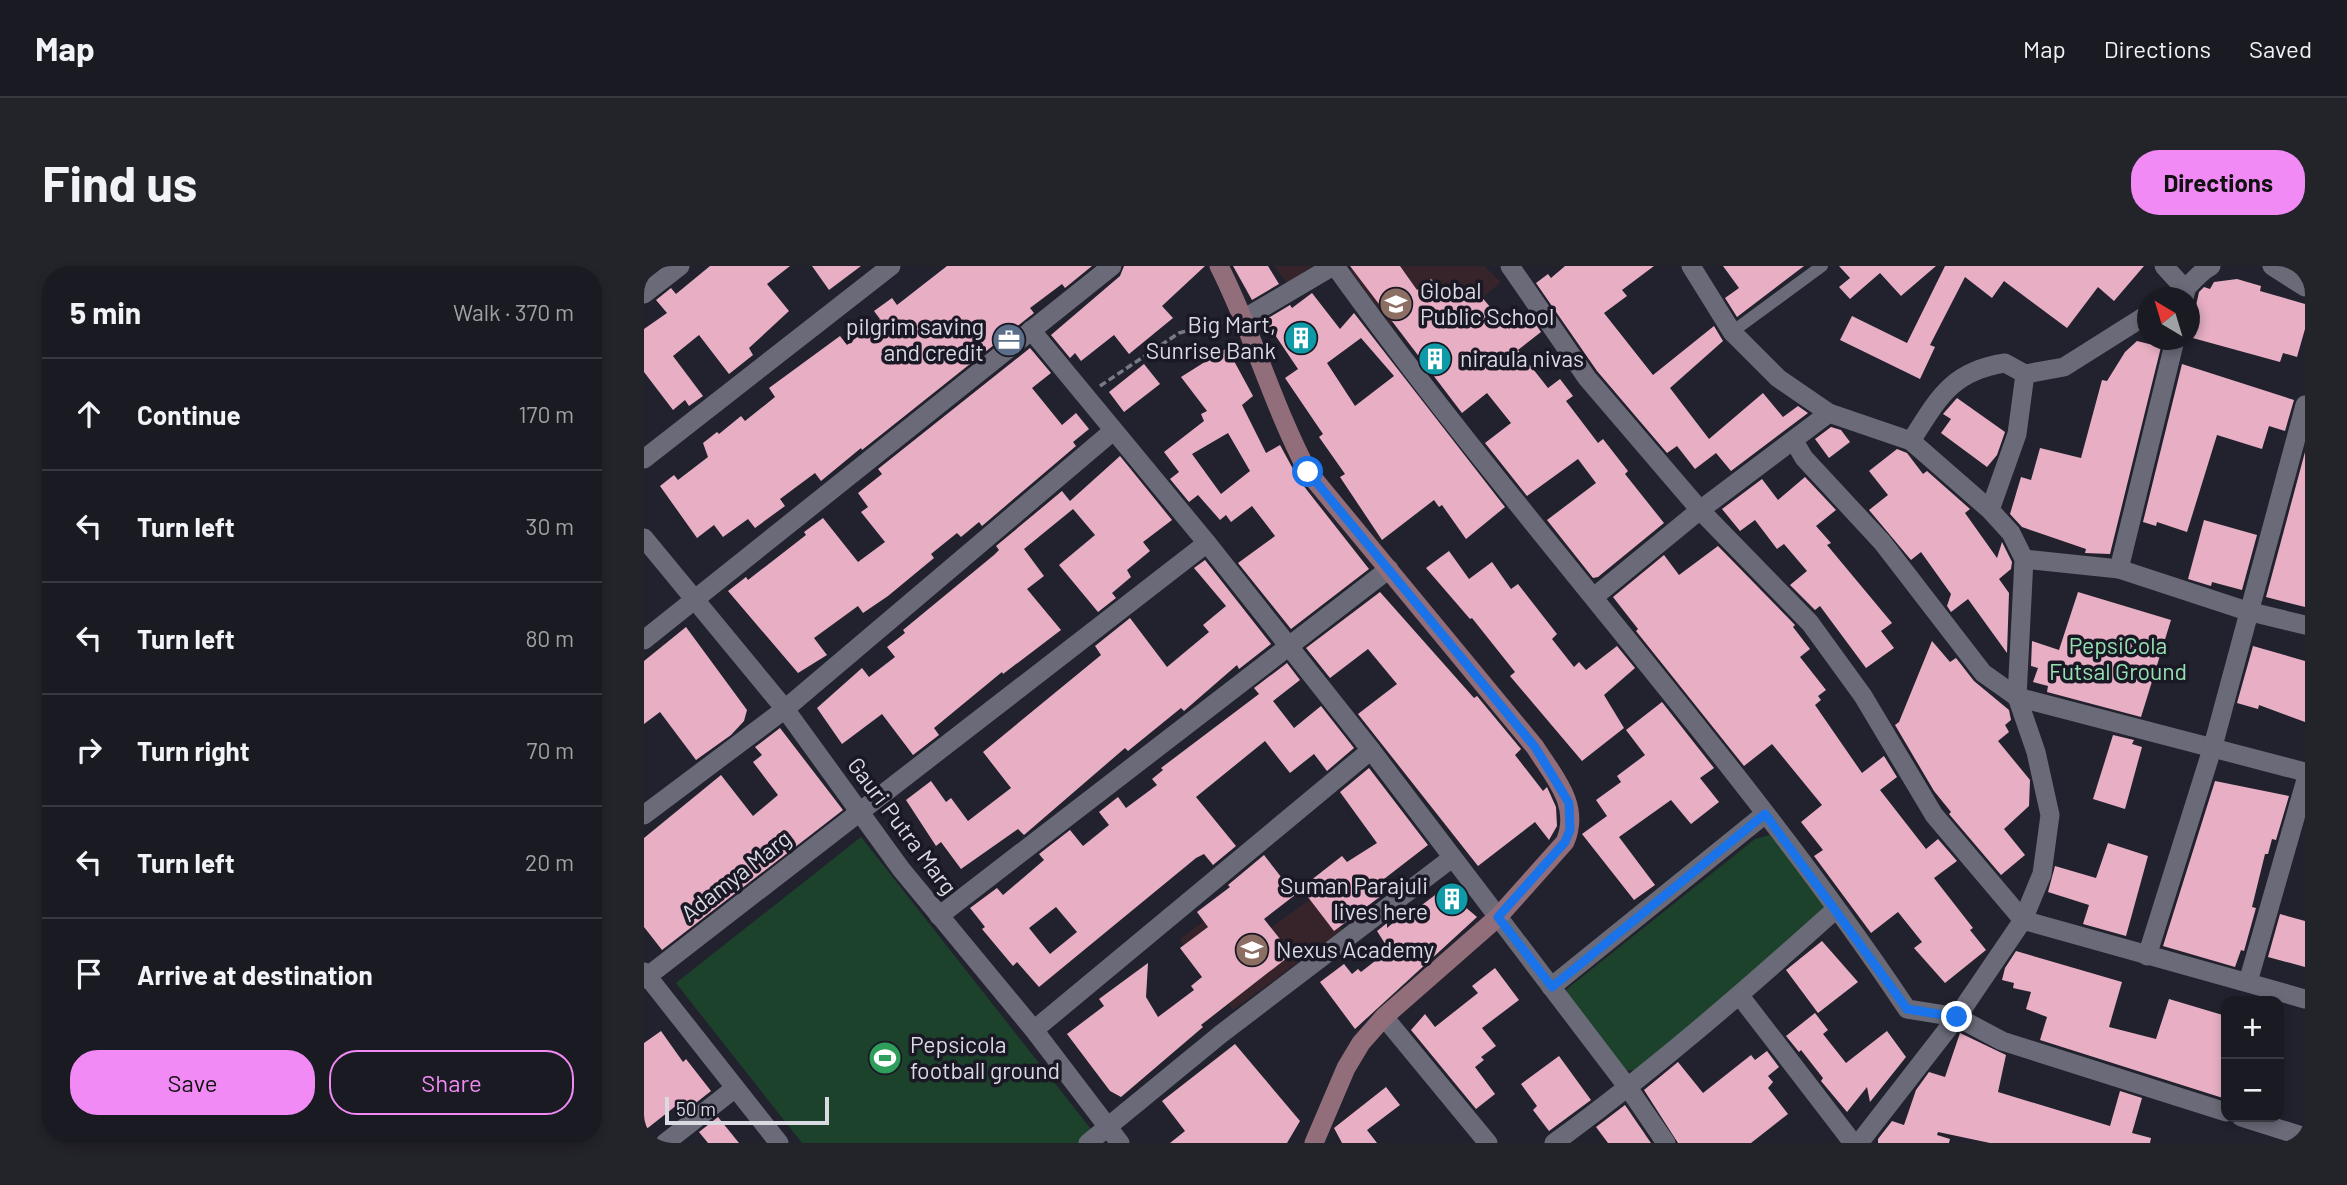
<!DOCTYPE html>
<html lang="en">
<head>
<meta charset="utf-8">
<style>
	:root { --surface:#1a1a22; --page:#23232a; --text:#f1f3f6; --muted:#9fa1a5; --line:#383840; --accent:#f18af4 }
	body { margin:0; font-family:Barlow,sans-serif; background:var(--page); color:var(--text) }
	.controls { position:absolute; right:21px; bottom:21px; display:grid; overflow:hidden; border-radius:14px; box-shadow:0 4px 10px #0003 }
	.controls button { width:63px; height:63px; display:grid; place-items:center; padding:0; border:0; border-bottom:2px solid var(--line); background:var(--surface); color:var(--text); font:35px sans-serif }
	.compass { position:absolute; left:1493px; top:21px; width:63px; height:63px; border-radius:50%; background:var(--surface); box-shadow:0 4px 10px #0003; rotate:322deg }
	.scale { position:absolute; left:21px; bottom:18px; width:164px; box-sizing:border-box; padding-left:7px; border:4px solid #dadae2; border-top:0; font-size:19px; line-height:24px; white-space:nowrap; color:#dadae2; -webkit-text-stroke:5px #191824; paint-order:stroke }
	.stop { position:absolute; width:21px; height:21px; margin:-16px; border:5px solid #1a73e8; border-radius:50%; background:#fff }
	.stop.end { background:#1a73e8; border-color:#fff; box-shadow:0 2px 7px #0008 }
	.list { margin:0; padding:0; list-style:none }
	h2 { display:flex; justify-content:space-between; align-items:center; height:91px; margin:0; padding:0 28px; font-size:30px }
	h2 small { font-size:23px; font-weight:400; color:var(--muted) }
	.list li { display:grid; grid-template-columns:46px 1fr auto; gap:21px; align-items:center; box-sizing:border-box; height:112px; padding:0 28px; border-top:2px solid var(--line) }
	.list b { display:block; font-size:26px; white-space:nowrap }
	.list em { font-size:23px; font-style:normal; color:var(--muted) }
	.actions { display:flex; gap:14px; padding:21px 28px }
	.actions a { flex:1; padding:16px 0; border:2px solid var(--accent); border-radius:28px; text-align:center; font-size:24px; color:var(--accent) }
	.actions .main { background:var(--accent); color:#111 }
	.icon { flex:none; width:38px; height:38px; fill:none; stroke:currentColor; stroke-width:2; stroke-linecap:round; stroke-linejoin:round }
	.map { position:relative; flex:none; width:1661px; height:877px; overflow:hidden; border-radius:28px }
	header { display:flex; align-items:center; gap:42px; box-sizing:border-box; height:98px; padding:0 35px; background:var(--surface); border-bottom:2px solid var(--line) }
	header strong { font-size:33px }
	nav { display:flex; gap:38px; margin-inline-start:auto; font-size:24px }
	.intro { display:flex; align-items:center; justify-content:space-between; box-sizing:border-box; height:168px; padding:0 42px }
	h1 { margin:0; font-size:49px }
	.button { padding:18px 32px; border-radius:28px; background:var(--accent); color:#111; font-size:24px; font-weight:700 }
	main { display:flex; gap:42px; padding:0 42px }
	aside { flex:1; background:var(--surface); border-radius:28px; box-shadow:0 4px 10px #0003 }
	.map>svg:first-child { display:block }
</style>
</head>
<body>
<header>
<strong>Map</strong>
<nav><a>Map</a><a>Directions</a><a>Saved</a></nav>
</header>
<div class="intro"><h1>Find us</h1><a class="button">Directions</a></div>
<main>
<aside>
<h2>5 min<small>Walk · 370 m</small></h2>
<ul class="list">
<li><svg class="icon" aria-label="ahead" viewBox="0 0 24 24"><path d="M12 20V5M6 11l6-6 6 6"/></svg><div><b>Continue</b></div><em>170 m</em></li>
<li><svg class="icon" aria-label="left" viewBox="0 0 24 24"><path d="M17 20v-9H6M10 6l-5 5 5 5"/></svg><div><b>Turn left</b></div><em>30 m</em></li>
<li><svg class="icon" aria-label="left" viewBox="0 0 24 24"><path d="M17 20v-9H6M10 6l-5 5 5 5"/></svg><div><b>Turn left</b></div><em>80 m</em></li>
<li><svg class="icon" aria-label="right" viewBox="0 0 24 24"><path d="M7 20v-9h11M14 6l5 5-5 5"/></svg><div><b>Turn right</b></div><em>70 m</em></li>
<li><svg class="icon" aria-label="left" viewBox="0 0 24 24"><path d="M17 20v-9H6M10 6l-5 5 5 5"/></svg><div><b>Turn left</b></div><em>20 m</em></li>
<li><svg class="icon" aria-label="arrive" viewBox="0 0 24 24"><path d="M6 21V4h12l-3 4 3 4H6"/></svg><div><b>Arrive at destination</b></div></li>
</ul>
<div class="actions"><a class="main">Save</a><a>Share</a></div>
</aside>
<div class="map">
<svg width="1661" height="877" viewBox="0 0 1661 877">
	<rect width="100%" height="100%" fill="#22222e"/>
	<g fill="#37242a">
		<path d="M630,0H668L644,18Z"/>
		<path d="M711,0H840L857,16L816,50L788,27L746,58L706,4Z"/>
		<path d="M595,629L621,666L672,629L698,664L589,744L536,673Z"/>
	</g>
	<g fill="#1d422c">
		<path d="M1126,569L1181,634L1180,648L991,804L976,805L922,735L923,723L1111,573Z"/>
		<path d="M217,571L450,867L437,877H158L32,717Z"/>
	</g>
	<g fill="#e8afc4" fill-rule="evenodd">
		<path d="M66,0H146L123,18L145,45L105,82L109,89L85,108L55,69L29,90L59,130L45,140L41,134L29,144L0,106V63L23,47L12,34L27,22L32,28Z"/>
		<path d="M168,0H217L185,24Z"/>
		<path d="M303,0H448L421,22L418,18L386,42L390,47L218,184L217,182L177,215L171,207L136,233L141,240L111,262L104,253L79,271L70,259L53,272L16,220L30,209L34,214L64,191L59,177L73,166L75,168L97,150L101,155L131,131L125,122L196,70L203,79L236,53L230,45L248,32L253,39Z"/>
		<path d="M480,0H561L518,40L529,52L485,88L470,69L437,95L431,87L426,92L407,69L476,10Z"/>
		<path d="M589,0H624L635,18L608,34Z"/>
		<path d="M706,0H756L773,24L787,13L798,27L813,16L827,34L835,28L865,63L884,47L897,66L874,84L904,122L916,113L929,130L922,135L954,177L959,173L984,205L981,208L1020,257L954,311L949,312L903,254L952,217L934,193L883,230L841,177L867,157L843,127L818,147Z"/>
		<path d="M921,0H1010L978,24L983,30L960,47L1009,109L1070,60L1079,75L1026,122L1065,173L1119,127L1139,151L1154,140L1164,147L1087,205L1072,187L1051,203L1033,180L1023,187L953,105L892,17L904,8L907,12Z"/>
		<path d="M1079,0H1160L1093,51L1081,32L1095,22Z"/>
		<path d="M1195,0H1292L1257,30L1236,7L1206,33L1195,21L1206,12Z"/>
		<path d="M1301,0H1500L1470,35L1454,21L1423,62L1360,15L1348,32L1321,11L1286,79L1291,81L1276,113L1196,74L1208,50L1263,77Z"/>
		<path d="M1593,13L1617,20L1616,25L1661,38V63L1653,91L1639,87L1636,96L1545,71L1555,26L1560,21L1566,23L1570,16Z"/>
		<path d="M668,27L696,63L710,47L861,241L822,273L798,239L795,241L790,234L738,274L696,211L701,208L675,171L679,168L641,112L654,103L621,54L646,39L648,42ZM717,72L750,110L711,140L683,97Z"/>
		<path d="M1493,75L1517,81L1466,288L1441,287L1442,283L1378,261L1366,248L1377,211L1387,214L1396,182L1437,192L1458,114L1463,115L1481,86Z"/>
		<path d="M386,82L407,107L388,122L418,159L432,147L445,163L429,176L432,180L338,260L335,256L317,271L313,267L287,288L290,292L244,330L219,347L214,340L170,372L183,389L154,407L84,325L102,311L104,314L162,269L160,266L179,252L214,296L241,276L217,246L224,241L214,227L238,208L234,203Z"/>
		<path d="M583,82L609,130L598,139L622,187L636,179L655,214L725,303L647,363L594,297L631,270L608,240L587,256L582,249L576,254L554,229L545,236L526,213L535,206L520,186L560,155L557,148L563,145L537,111ZM584,167L606,205L577,228L548,188Z"/>
		<path d="M500,98L516,118L480,146L465,126Z"/>
		<path d="M1538,98L1650,134L1641,165L1625,160L1618,183L1573,169L1543,266L1513,256L1512,260L1499,256Z"/>
		<path d="M1313,132L1361,166L1353,189L1343,201L1297,167L1307,153L1299,148Z"/>
		<path d="M1187,161L1197,164L1206,176L1185,192L1171,173Z"/>
		<path d="M1253,183L1263,187L1279,208L1283,205L1326,243L1321,247L1353,292L1358,276L1368,296L1367,303L1355,313L1365,327L1363,387L1324,333L1307,346L1303,340L1307,328L1277,286L1267,294L1225,244L1244,229L1225,205Z"/>
		<path d="M1661,186V341L1622,331Z"/>
		<path d="M476,190L528,254L499,276L506,285L483,304L487,311L468,327L472,332L454,346L415,299L451,269L429,243L380,283L400,310L383,323L417,364L359,408L358,406L290,462L295,469L269,489L238,448L198,478L173,442L218,402L225,411L251,391L243,381L261,367L259,364L350,289L355,284L352,280L418,225L426,235Z"/>
		<path d="M1161,211L1192,244L1172,260L1187,277L1183,279L1248,357L1237,365L1250,382L1222,402L1176,340L1171,344L1146,319L1163,305L1140,278L1133,283L1111,254L1096,265L1078,243L1118,213L1134,234Z"/>
		<path d="M1560,254L1613,269L1598,324L1568,316L1567,320L1544,313Z"/>
		<path d="M1074,280L1151,359L1149,361L1166,383L1156,391L1182,424L1174,430L1177,434L1171,439L1218,507L1240,490L1253,511L1236,524L1282,583L1294,573L1313,595L1290,612L1329,662L1326,664L1342,684L1301,717L1270,682L1278,676L1254,646L1227,667L1170,590L1179,584L1157,556L1178,539L1128,478L1100,500L992,365L994,363L969,331L1020,289L1035,309Z"/>
		<path d="M805,285L825,313L848,296L867,323L874,318L913,368L908,373L930,401L935,396L942,404L973,380L991,402L960,429L980,462L938,495L866,410L871,406L828,352L826,353L782,302Z"/>
		<path d="M561,294L627,378L595,403L593,399L540,445L537,442L484,485L481,482L380,569L374,563L317,603L297,576L292,580L262,534L287,515L302,536L307,532L324,555L367,522L339,486L457,389L451,380L486,352L523,401L565,366L559,359L582,340L550,302Z"/>
		<path d="M736,326L830,432L833,430L877,483L871,489L899,525L903,521L912,541L913,560L905,574L891,556L834,600L714,448L753,418L724,383L686,412L662,382Z"/>
		<path d="M1434,326L1527,354L1497,451L1403,426L1404,420L1389,416L1394,402L1387,400L1388,375L1415,384Z"/>
		<path d="M42,361L103,444L100,455L87,469L52,494L16,446L0,458V395Z"/>
		<path d="M1288,375L1306,396L1312,392L1330,415L1365,444L1367,454L1361,459L1365,466L1354,475L1386,514L1385,540L1360,563L1381,589L1357,609L1305,548L1307,546L1290,525L1251,459L1255,456Z"/>
		<path d="M1609,380L1661,395V456L1615,439L1614,443L1593,437Z"/>
		<path d="M643,397L656,414L629,435L650,462L677,440L710,482L683,505L670,488L646,507L621,475L552,531L592,580L569,599L560,588L552,592L395,721L373,696L369,700L338,663L341,661L326,642L353,622L359,629L400,594L395,588L426,564L439,580L465,559L455,546L474,531L482,542L513,519L508,513L519,504L517,502L615,428L610,422ZM412,641L433,666L406,688L385,662Z"/>
		<path d="M1018,436L1070,502L1056,512L1075,536L1047,558L1027,534L975,571L1011,619L990,634L938,568L963,550L952,534L977,516L973,510L1001,489L982,464Z"/>
		<path d="M136,462L199,544L18,684L0,661V572L77,509L109,550L134,529L109,496L118,489L111,481Z"/>
		<path d="M1469,469L1490,474L1488,478L1498,481L1481,543L1449,533Z"/>
		<path d="M725,502L784,579L740,613L741,627L690,665L657,622L698,590L703,596L733,577L696,526Z"/>
		<path d="M1571,515L1645,530L1632,574L1628,573L1624,588H1621L1608,641L1612,642L1600,685L1597,684L1591,701L1519,680Z"/>
		<path d="M1464,577L1504,590L1482,670L1439,658L1445,639L1404,626L1411,600L1452,612Z"/>
		<path d="M620,589L651,629L620,653L648,688L557,759L559,761L477,831L466,825L423,768L460,740L455,733L504,697L502,731L514,751L550,724L547,720L558,711L536,682L564,661L553,646L586,621L584,619Z"/>
		<path d="M807,617L820,640L833,651L711,763L676,716L700,698L708,708L714,703L717,706L745,684L733,665L743,657V662L756,651L758,654Z"/>
		<path d="M1636,648L1661,655V701L1624,691Z"/>
		<path d="M1178,675L1214,716L1174,747L1142,704Z"/>
		<path d="M1372,685L1478,716L1465,761L1512,773L1525,733L1582,750V833L1396,774L1403,751L1382,743L1387,726L1369,722L1370,717L1358,714L1361,702Z"/>
		<path d="M851,702L875,734L838,762L852,780L837,791L840,794L831,801L851,828L832,843L767,764L781,748L791,761L834,727L828,720Z"/>
		<path d="M1171,747L1184,764L1179,768L1202,797L1243,765L1262,791L1226,836L1223,821L1203,846L1177,815L1179,812L1157,784L1155,786L1142,770Z"/>
		<path d="M17,765L39,796L42,793L67,825L39,847L33,839L0,865V777Z"/>
		<path d="M1316,767L1362,789L1354,826L1466,860L1476,825L1498,832L1488,867L1507,872L1506,877H1346L1294,866L1293,869L1306,873L1305,877H1234V873L1248,855L1260,859L1272,824L1285,806L1301,811Z"/>
		<path d="M591,778L656,855L643,877H526L541,865L518,835Z"/>
		<path d="M1123,785L1135,801L1124,810L1129,816L1124,822L1144,848L1107,877H1034L1000,824L1034,796L1059,827L1107,789L1111,794Z"/>
		<path d="M915,790L947,834L905,865L889,844L893,840L877,818Z"/>
		<path d="M742,821L756,839L723,864L733,877H698L690,862Z"/>
		<path d="M981,839L1007,877H964L952,861Z"/>
		<path d="M74,851L95,877H64L55,866Z"/>
	</g>
	<g fill="none" stroke-linecap="round" stroke-linejoin="round">
		<path stroke="#797983" stroke-width="3.5" stroke-dasharray="7 3.5" stroke-linecap="butt" d="M456,120L535,67L578,56"/>
		<path stroke="#6a6a78" stroke-width="12" d="M1088,66L1178,0"/>
		<g stroke="#6a6a78" stroke-width="19">
			<path d="M691,0C873,254 1089,483 1263,743L1313,751L1358,775L1582,846"/>
			<path d="M866,0L943,112L1056,244L1166,357L1219,430L1290,549L1379,654L1661,733"/>
			<path d="M1520,0L1542,24L1540,32"/>
			<path d="M0,28L36,0"/>
			<path d="M1531,32C1545,22 1552,8 1567,0"/>
			<path d="M387,64L563,277L727,484L985,823L1022,877"/>
			<path d="M1150,175L1160,192L1238,276L1339,407L1373,431L1661,506"/>
			<path d="M1267,175C1294,133 1307,105 1361,97L1381,108L1420,101L1504,48"/>
			<path d="M0,193L247,0"/>
			<path d="M1346,244L1373,168L1381,108"/>
			<path d="M0,272L141,443L257,603L390,764L476,877"/>
			<path d="M1380,293L1475,303L1603,345L1661,359"/>
			<path d="M1475,303L1531,74"/>
			<path d="M950,331L1056,244L1185,147"/>
			<path d="M0,374L468,0"/>
			<path d="M0,549L141,443L469,165"/>
			<path d="M295,650L745,303"/>
			<path d="M1503,690L1569,480L1661,139"/>
			<path d="M0,706L135,877"/>
			<path d="M0,713L563,277"/>
			<path d="M1604,716L1661,517"/>
			<path d="M907,721L1121,548"/>
			<path d="M1096,730L1209,877"/>
			<path d="M740,751L844,877"/>
			<path d="M390,764L727,484"/>
			<path d="M1597,851L1661,871"/>
			<path d="M21,877L90,823"/>
			<path d="M444,877L577,768L808,592"/>
			<path d="M910,877C1009,805 1101,725 1192,643"/>
		</g>
		<g stroke="#6a6a78" stroke-width="19">
			<path d="M1047,0L1088,66L1134,112L1185,147L1267,175L1346,244L1367,267L1380,293L1373,431L1392,486L1406,549L1398,608L1379,654L1313,751L1215,877"/>
			<path d="M1628,0L1661,21"/>
			<path d="M601,52L689,0"/>
		</g>
		<path stroke="#916e7a" stroke-width="19" d="M575,0C609,67 629,140 664,206L891,481C910,511 937,539 921,576L854,651L740,751L717,777L702,802L670,877"/>
	</g>
	<g fill="none" stroke-linecap="round" stroke-linejoin="round">
		<path stroke="#1a73e8" stroke-width="9" d="M664,206L891,481L925,537L926,564L921,576L854,651L908,721L1121,548L1263,743L1313,751"/>
	</g>
	<defs>
		<symbol id="school-disc" viewBox="-11 -11 22 22"><circle r="9.5" fill="#8d6e63" stroke="#191824"/><path d="M0-5L7-2L0 1L-7-2ZM-4 1L0 2.5L4 1V4Q0 6-4 4Z" fill="#fff"/></symbol>
		<symbol id="building-disc" viewBox="-11 -11 22 22"><circle r="9.5" fill="#0f9aa8" stroke="#191824"/><path d="M-4-6H4V6H1V3H-1V6H-4ZM-2.5-4.3h1.7v1.8h-1.7ZM.8-4.3h1.7v1.8H.8ZM-2.5-1h1.7V.8h-1.7ZM.8-1h1.7V.8H.8Z" fill="#fff"/></symbol>
		<symbol id="office-disc" viewBox="-11 -11 22 22"><circle r="9.5" fill="#5c6f8a" stroke="#191824"/><path d="M-6-3h4V-5.5h4V-3h4V5H-6ZM-1-4.5V-3h2v-1.5ZM-6 0V1H6V0Z" fill="#fff"/></symbol>
		<symbol id="stadium-disc" viewBox="-11 -11 22 22"><circle r="9.5" fill="#2e9e5b" stroke="#191824"/><path d="M0-5a6.5 5 0 1 0 0 10a6.5 5 0 1 0 0-10ZM-3.5-1.8h7v3.6h-7Z" fill="#fff"/></symbol>
	</defs>
	<g fill-rule="evenodd">
		<use href="#school-disc" x="733" y="19" width="38" height="38"/>
		<use href="#building-disc" x="638" y="53" width="38" height="38"/>
		<use href="#office-disc" x="346" y="55" width="38" height="38"/>
		<use href="#building-disc" x="772" y="74" width="38" height="38"/>
		<use href="#building-disc" x="789" y="614" width="38" height="38"/>
		<use href="#school-disc" x="589" y="665" width="38" height="38"/>
		<use href="#stadium-disc" x="222" y="773" width="38" height="38"/>
	</g>
	<g text-anchor="middle" stroke-width="7" stroke-linejoin="round" paint-order="stroke">
		<g font-size="23" fill="#dadae2" stroke="#191824" text-anchor="start">
			<text x="776" y="33">Global<tspan x="776" dy="26">Public School</tspan></text>
			<text x="632" y="67" text-anchor="end">Big Mart,<tspan x="632" dy="26">Sunrise Bank</tspan></text>
			<text x="340" y="69" text-anchor="end">pilgrim saving<tspan x="340" dy="26">and credit</tspan></text>
			<text x="816" y="101">niraula nivas</text>
			<text x="784" y="628" text-anchor="end">Suman Parajuli<tspan x="784" dy="26">lives here</tspan></text>
			<text x="632" y="692">Nexus Academy</text>
			<text x="266" y="787">Pepsicola<tspan x="266" dy="26">football ground</tspan></text>
		</g>
		<g font-size="23" fill="#96e1b1" stroke="#191824">
			<text x="1474" y="388">PepsiCola<tspan x="1474" dy="26">Futsal Ground</tspan></text>
		</g>
		<g font-size="23" fill="#dadae2" stroke="#191824">
			<text transform="translate(258 560) rotate(53)" y="8">Gauri Putra Marg</text>
			<text transform="translate(92 610) rotate(-38)" y="8">Adamya Marg</text>
		</g>
	</g>
</svg>
<div class="controls">
<button>+</button>
<button>−</button>
</div>
<svg class="compass" viewBox="-18 -18 36 36"><path d="M0-13l5 13h-10z" fill="#e53935"/><path d="M0 13l5-13h-10z" fill="#9fa1a5"/></svg>
<div class="scale">50 m</div>
<div class="stop" style="left:664px;top:206px"></div>
<div class="stop end" style="left:1313px;top:751px"></div>
</div>
</main>
</body>
</html>
